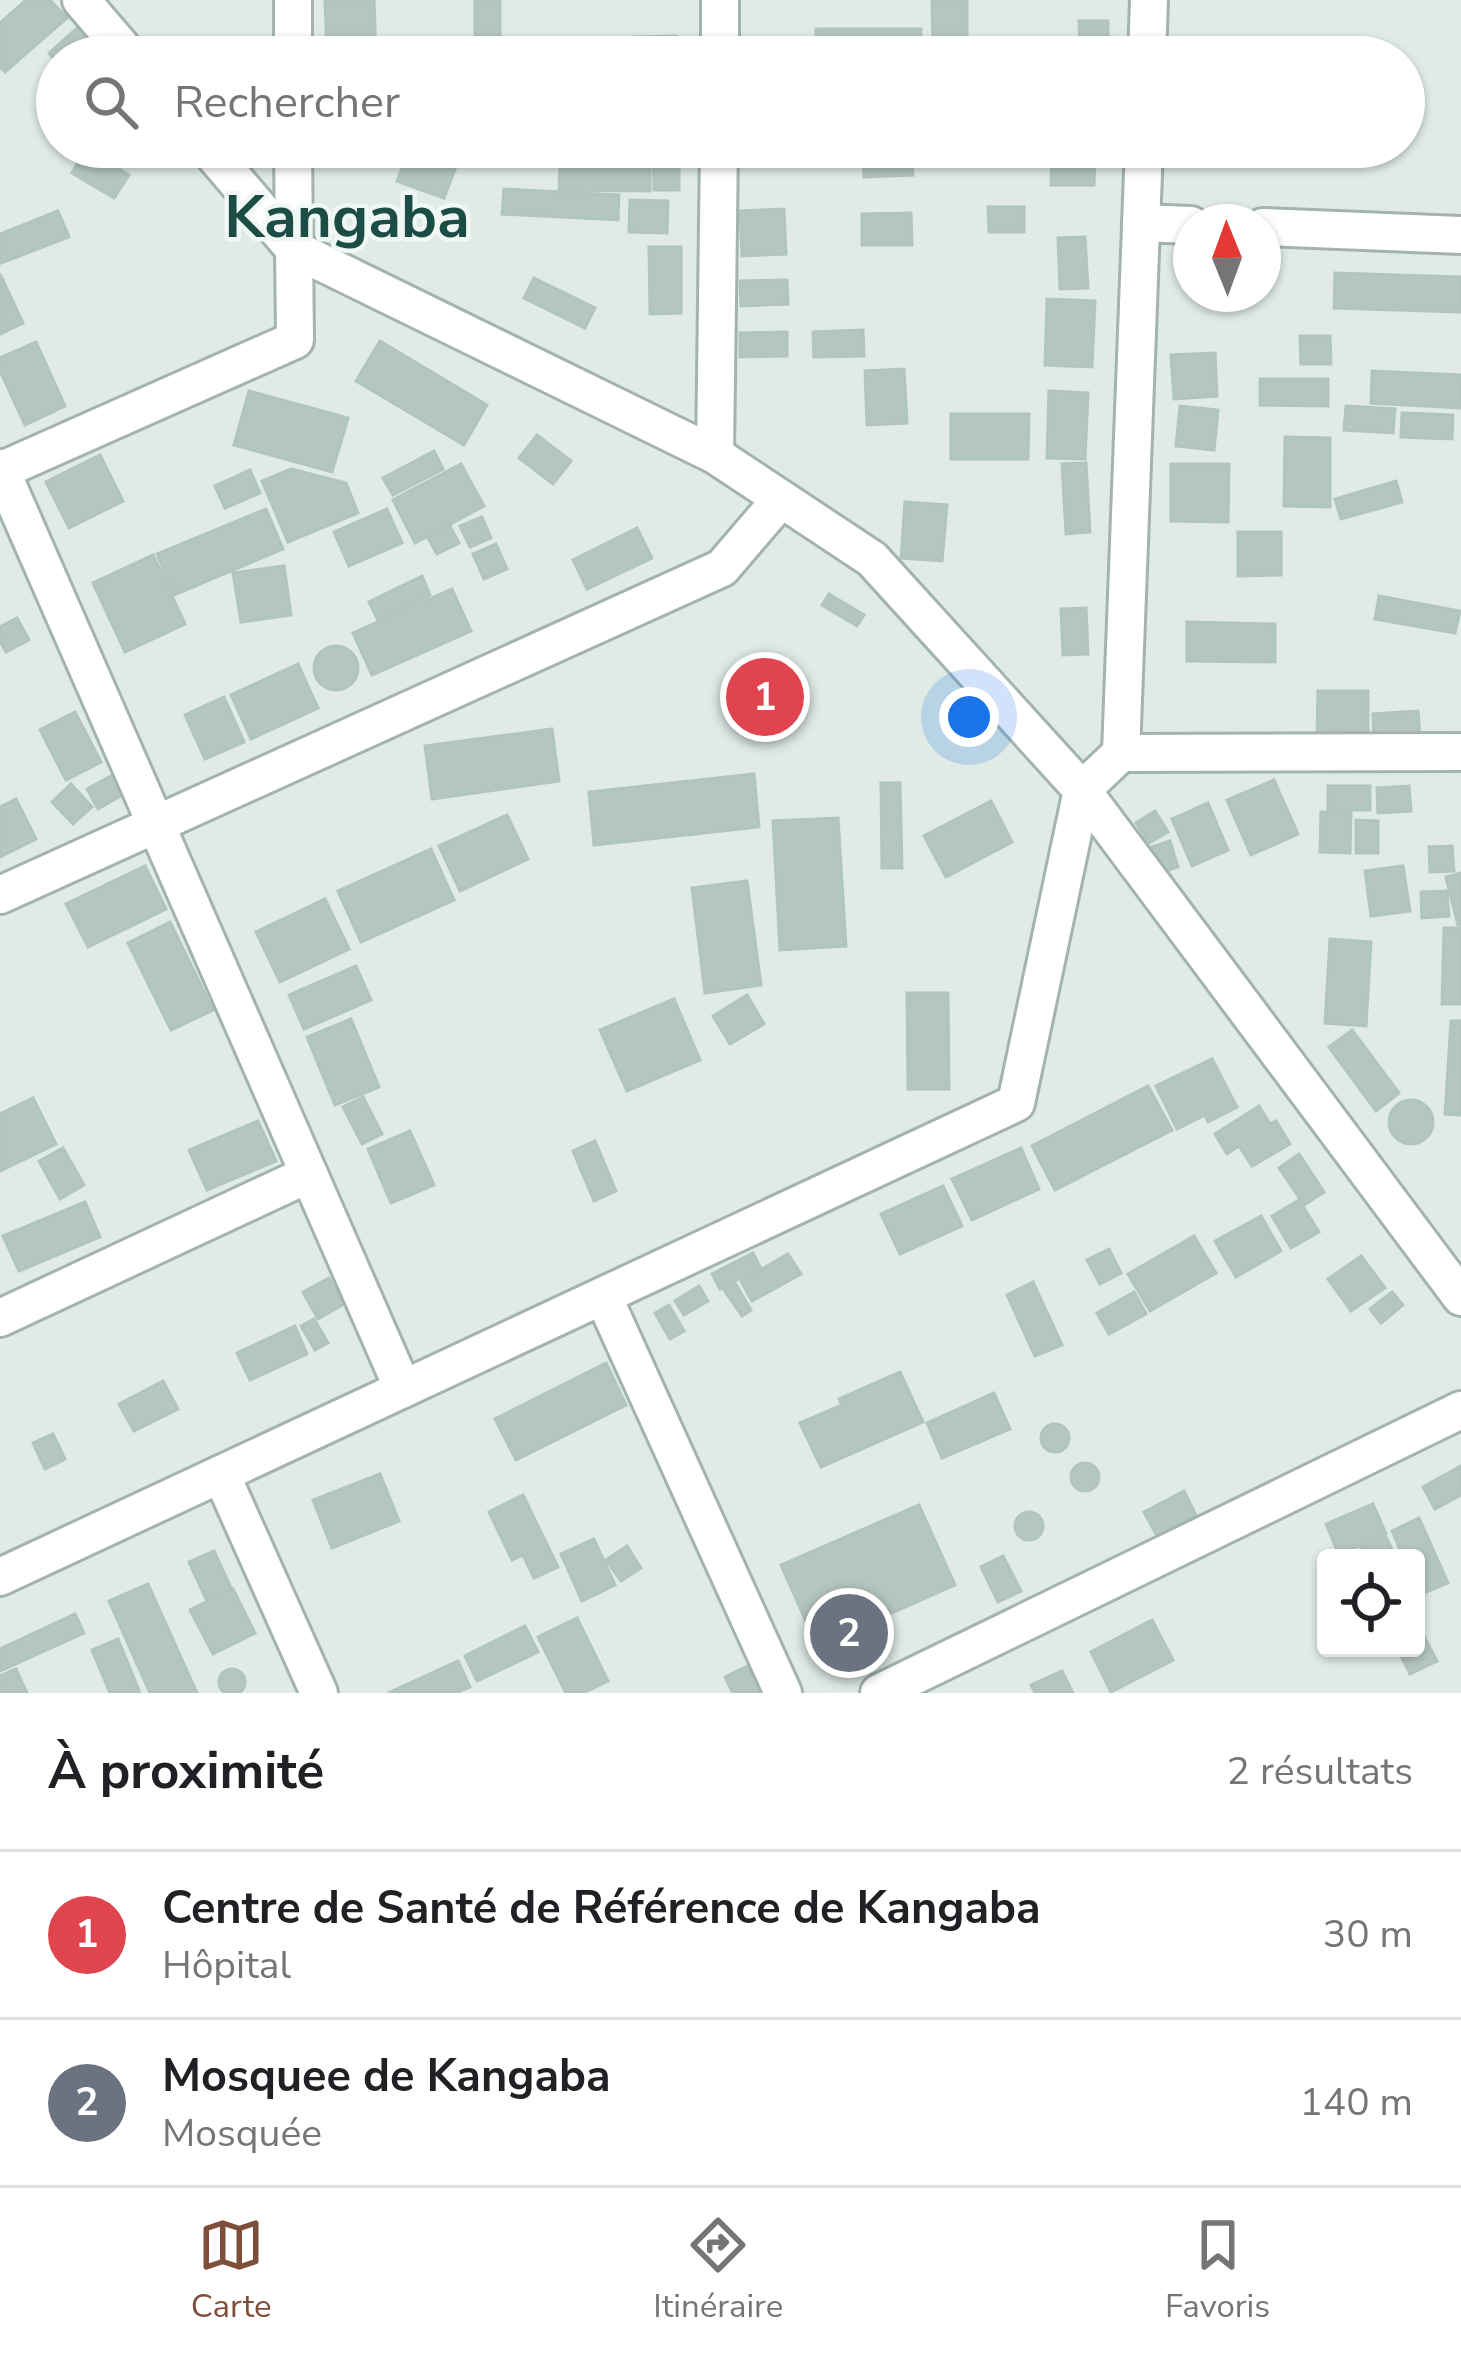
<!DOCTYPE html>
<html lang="fr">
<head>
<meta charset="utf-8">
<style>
	:root { --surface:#fff; --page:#f6f6f6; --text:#202124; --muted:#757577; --line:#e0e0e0; --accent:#7f4e3a }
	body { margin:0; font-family:"Nunito Sans",sans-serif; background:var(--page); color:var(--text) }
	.controls { position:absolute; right:36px; bottom:36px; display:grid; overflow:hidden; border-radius:12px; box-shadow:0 3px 9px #0004 }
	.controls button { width:108px; height:108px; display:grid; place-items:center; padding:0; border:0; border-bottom:3px solid var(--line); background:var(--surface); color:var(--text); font:60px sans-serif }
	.compass { position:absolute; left:1173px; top:204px; width:108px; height:108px; border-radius:50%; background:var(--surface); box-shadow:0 3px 9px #0004; rotate:359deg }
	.you { position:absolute; left:969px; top:717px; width:42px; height:42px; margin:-30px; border:9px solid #fff; border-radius:50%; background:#1a73e8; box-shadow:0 0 0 18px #1a73e833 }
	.badge { display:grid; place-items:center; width:78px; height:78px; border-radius:50%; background:var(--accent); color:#fff; font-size:39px; font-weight:700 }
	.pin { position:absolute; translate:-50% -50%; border:6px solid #fff; box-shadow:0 3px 12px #0006 }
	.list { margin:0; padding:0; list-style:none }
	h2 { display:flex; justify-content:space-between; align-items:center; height:156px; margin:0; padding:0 48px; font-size:51px }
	h2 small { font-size:39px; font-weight:400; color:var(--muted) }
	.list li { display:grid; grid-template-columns:78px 1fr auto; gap:36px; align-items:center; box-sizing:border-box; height:168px; padding:0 48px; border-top:3px solid var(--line) }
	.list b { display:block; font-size:45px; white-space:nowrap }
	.list p { margin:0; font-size:39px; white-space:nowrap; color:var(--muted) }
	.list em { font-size:39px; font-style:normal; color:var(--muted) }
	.icon { flex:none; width:66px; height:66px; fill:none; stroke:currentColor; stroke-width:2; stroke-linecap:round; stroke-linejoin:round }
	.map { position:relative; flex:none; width:1461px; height:1693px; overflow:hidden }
	.search { position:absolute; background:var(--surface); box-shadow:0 3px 9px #0004; left:36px; right:36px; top:36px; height:132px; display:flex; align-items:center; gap:30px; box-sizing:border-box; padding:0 42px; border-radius:66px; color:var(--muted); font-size:45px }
	.sheet { height:492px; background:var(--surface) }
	nav { display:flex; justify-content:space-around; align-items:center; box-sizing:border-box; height:168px; border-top:3px solid var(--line); background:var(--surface); font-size:33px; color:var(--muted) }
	nav a { display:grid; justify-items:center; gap:6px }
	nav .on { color:var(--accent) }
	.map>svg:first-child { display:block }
</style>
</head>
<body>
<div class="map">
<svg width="1461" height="1693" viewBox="0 0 1461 1693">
	<rect width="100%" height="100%" fill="#e0ebe6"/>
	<g fill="#b5c6c0" stroke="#b2c4be" stroke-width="3">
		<path d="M26,0H50L67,18L5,72L0,67V23Z"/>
		<path d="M325,0H374L376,55L327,56Z"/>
		<rect x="475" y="0" width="25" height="57"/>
		<path d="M932,1H967V46H933Z"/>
		<path d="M1079,21H1108V50L1080,51Z"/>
		<path d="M78,27L105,57H57V62L49,53Z"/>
		<path d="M816,29H921L920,57H816Z"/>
		<path d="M676,36L678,57H635L633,37Z"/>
		<path d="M992,40L1024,41L1023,57H991Z"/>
		<path d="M863,147H912L913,175L864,177Z"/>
		<path d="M1052,147H1095L1094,185H1051Z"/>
		<path d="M86,149L129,175L114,198L72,173Z"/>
		<path d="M653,150H679V190H654Z"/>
		<path d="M409,151L455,169L444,198L397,181Z"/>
		<path d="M560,163H650V191L559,190Z"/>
		<path d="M504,189L619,195L618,220L502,214Z"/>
		<path d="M630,200L668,201L667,233L629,232Z"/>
		<path d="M988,207H1024V232H989Z"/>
		<path d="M784,209L786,254L742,256L740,211Z"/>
		<path d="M58,211L69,237L1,263L0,234Z"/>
		<path d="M911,213L912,245H862V214Z"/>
		<path d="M1085,237L1088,288L1060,289L1058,238Z"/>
		<path d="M649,247H681V313L650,314Z"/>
		<path d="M1335,273L1461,277V312L1334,308Z"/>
		<path d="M0,274L23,323L0,334Z"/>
		<path d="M534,278L595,308L585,328L524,298Z"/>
		<path d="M787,280L788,304L741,306L740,281Z"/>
		<path d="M1047,299L1095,301L1092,367L1045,365Z"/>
		<path d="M863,330L864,356L814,357L813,332Z"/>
		<path d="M787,332V356L740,357V333Z"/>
		<path d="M1300,336H1330L1331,364H1301Z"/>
		<path d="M380,341L487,405L464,445L356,381Z"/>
		<path d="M36,342L65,406L25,425L0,371V358Z"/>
		<path d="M1215,353L1217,396L1174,399L1171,355Z"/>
		<path d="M904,369L907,423L867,425L865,371Z"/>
		<path d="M1372,371L1461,375V408L1371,403Z"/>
		<path d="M1260,379H1328V406L1260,405Z"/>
		<path d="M249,391L348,418L332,472L234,445Z"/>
		<path d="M1049,391L1088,393L1085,459L1047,458Z"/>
		<path d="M1180,406L1218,410L1214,450L1176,446Z"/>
		<path d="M1346,406L1395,409L1393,433L1344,430Z"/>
		<path d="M1402,413L1453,415L1452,439L1401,437Z"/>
		<path d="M951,414H1029L1028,459H951Z"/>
		<path d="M537,435L571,461L553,484L519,458Z"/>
		<path d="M1285,437L1330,438V507L1284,506Z"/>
		<path d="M434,451L443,469L393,495L383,478Z"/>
		<path d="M100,455L123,501L69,528L46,482Z"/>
		<path d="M1086,463L1090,532L1066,534L1062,464Z"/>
		<path d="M461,464L484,506L415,543L393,500Z"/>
		<path d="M1171,464H1229L1228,522L1171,521Z"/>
		<path d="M291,469L346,483L358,513L288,542L262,481Z"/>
		<path d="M250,470L260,493L225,508L215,486Z"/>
		<path d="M1396,481L1402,502L1341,519L1335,499Z"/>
		<path d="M905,502L947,505L942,561L901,558Z"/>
		<path d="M266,509L283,549L174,595L157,554Z"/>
		<path d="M387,509L402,543L349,566L334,532Z"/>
		<path d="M482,517L491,538L470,547L460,526Z"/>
		<path d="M450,526L459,543L437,554L428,538Z"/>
		<path d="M637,528L652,558L587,589L573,560Z"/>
		<path d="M1238,532H1281V575L1238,576Z"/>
		<path d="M496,544L507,569L484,579L473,554Z"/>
		<path d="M153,555L185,624L125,652L93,583Z"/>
		<path d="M284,566L291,615L241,622L233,573Z"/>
		<path d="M422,576L430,595L378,620L369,602Z"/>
		<path d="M452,589L471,631L372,675L353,633Z"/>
		<path d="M829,594L864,615L857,626L822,605Z"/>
		<path d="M1379,596L1460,611L1455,633L1375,619Z"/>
		<path d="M1086,608L1088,654L1063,655L1061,609Z"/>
		<path d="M17,618L29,640L6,652L0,641V627Z"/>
		<path d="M1187,622L1275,624V662L1187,661Z"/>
		<circle cx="336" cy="668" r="22"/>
		<path d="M298,664L318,708L251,739L231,695Z"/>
		<path d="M1318,691H1368V738H1317Z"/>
		<path d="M224,697L244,742L205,759L185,715Z"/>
		<path d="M1418,711L1420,738L1374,740L1373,714Z"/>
		<path d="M75,712L101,762L66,780L40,730Z"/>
		<path d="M552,729L559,781L432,799L425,746Z"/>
		<path d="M120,771L131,790L98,809L87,789Z"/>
		<path d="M754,774L759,827L594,845L589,792Z"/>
		<path d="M1274,780L1298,834L1251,855L1227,800Z"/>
		<path d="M881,783H900L902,868H882Z"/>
		<path d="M71,784L92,807L73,824L52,802Z"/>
		<rect x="1328" y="786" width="42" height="24"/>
		<path d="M1409,786L1411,811L1378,813L1377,788Z"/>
		<path d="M16,799L36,839L0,857V807Z"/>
		<path d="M991,801L1012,842L946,877L924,836Z"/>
		<path d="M1208,803L1228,850L1192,866L1172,819Z"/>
		<path d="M1155,811L1168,832L1149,843L1136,823Z"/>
		<path d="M1321,812L1351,813L1350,853L1320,852Z"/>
		<path d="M507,815L528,859L460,891L439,846Z"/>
		<path d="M838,818L846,946L780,950L773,821Z"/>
		<path d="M1356,820L1378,821V853H1356Z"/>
		<path d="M1170,841L1178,867L1160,873L1152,847Z"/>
		<path d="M1452,846L1454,871L1430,872L1429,847Z"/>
		<path d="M431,849L454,900L361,942L338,891Z"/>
		<path d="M145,866L166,909L88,947L66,904Z"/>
		<path d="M1403,866L1410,911L1371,916L1365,871Z"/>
		<path d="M1461,873V925H1458L1446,877Z"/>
		<path d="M747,881L761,985L705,993L692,888Z"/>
		<path d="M1447,891L1449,916L1422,918L1421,892Z"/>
		<path d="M325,899L349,949L280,982L256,932Z"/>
		<path d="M170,922L213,1010L171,1030L128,943Z"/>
		<path d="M1444,928H1461V1004H1442Z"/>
		<path d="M1330,939L1371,942L1366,1026L1325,1023Z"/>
		<path d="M356,966L371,1000L304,1029L289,995Z"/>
		<path d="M907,993H948L949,1089H908Z"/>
		<path d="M747,995L764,1024L730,1044L713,1016Z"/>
		<path d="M674,999L700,1060L627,1091L600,1030Z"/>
		<path d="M351,1019L379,1087L335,1105L307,1037Z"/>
		<path d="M1451,1021H1461V1115L1445,1114Z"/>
		<path d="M1352,1030L1399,1093L1376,1111L1329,1047Z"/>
		<path d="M1212,1059L1237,1107L1208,1122L1205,1115L1177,1129L1156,1086Z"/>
		<path d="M1148,1086L1172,1130L1055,1190L1032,1146Z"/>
		<path d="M363,1097L382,1134L362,1144L343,1107Z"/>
		<path d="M33,1098L56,1144L0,1171V1114Z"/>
		<circle cx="1411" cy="1122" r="22"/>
		<path d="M1259,1106L1270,1124L1276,1121L1290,1144L1252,1166L1239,1146L1227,1154L1215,1134Z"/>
		<path d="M258,1121L276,1161L207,1190L189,1150Z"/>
		<path d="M410,1131L434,1185L391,1203L368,1149Z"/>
		<path d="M595,1141L616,1191L594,1201L573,1151Z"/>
		<path d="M63,1148L84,1185L60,1199L39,1161Z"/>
		<path d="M1021,1148L1039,1189L972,1220L952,1179Z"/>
		<path d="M1299,1154L1324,1192L1304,1205L1279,1168Z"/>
		<path d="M943,1186L962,1226L900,1254L881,1214Z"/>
		<path d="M1299,1200L1319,1232L1291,1248L1272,1216Z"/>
		<path d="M85,1202L100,1237L19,1271L3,1236Z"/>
		<path d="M1261,1216L1281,1251L1236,1277L1215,1241Z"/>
		<path d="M1194,1236L1216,1273L1150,1311L1128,1274Z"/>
		<path d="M1109,1249L1121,1273L1100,1284L1087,1260Z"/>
		<path d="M753,1253L760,1267L720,1289L712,1274Z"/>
		<path d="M788,1254L801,1274L752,1301L741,1281Z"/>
		<path d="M1361,1256L1385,1288L1351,1311L1328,1279Z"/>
		<path d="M329,1278L344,1304L318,1319L303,1292Z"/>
		<path d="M1033,1282L1062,1345L1035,1356L1007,1295Z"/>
		<path d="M735,1283L751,1310L742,1316L724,1290Z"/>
		<path d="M699,1286L708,1301L684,1315L675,1301Z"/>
		<path d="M1134,1292L1146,1314L1109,1334L1097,1313Z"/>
		<path d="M1392,1292L1403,1305L1381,1323L1370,1309Z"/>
		<path d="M669,1305L684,1331L670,1339L655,1313Z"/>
		<path d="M314,1319L328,1343L315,1350L301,1326Z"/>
		<path d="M295,1326L307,1354L250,1380L237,1353Z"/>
		<path d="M606,1363L626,1405L516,1460L495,1419Z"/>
		<path d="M900,1372L923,1422L821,1467L800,1423L842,1405L839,1399Z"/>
		<path d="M163,1381L178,1409L134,1431L119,1404Z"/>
		<path d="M994,1393L1010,1429L942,1458L927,1423Z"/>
		<circle cx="1055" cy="1438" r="14"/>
		<path d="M53,1434L65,1459L45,1469L33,1443Z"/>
		<circle cx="1085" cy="1477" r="14"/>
		<path d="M1461,1466V1495L1435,1509L1423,1487Z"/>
		<path d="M380,1474L399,1521L332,1548L313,1500Z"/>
		<path d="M1184,1491L1196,1515L1157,1536L1144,1512Z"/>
		<path d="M523,1495L558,1567L534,1578L523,1555L512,1560L489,1512Z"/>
		<path d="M1373,1504L1386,1534L1339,1555L1326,1524Z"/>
		<path d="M919,1505L955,1585L817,1646L781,1565Z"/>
		<circle cx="1029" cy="1526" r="14"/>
		<path d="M1419,1518L1448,1583L1421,1594L1416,1584V1558H1404L1392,1531Z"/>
		<path d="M1386,1537L1396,1558H1366L1361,1548Z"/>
		<path d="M594,1539L615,1585L582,1601L561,1554Z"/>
		<path d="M627,1546L641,1568L621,1581L606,1560Z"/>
		<path d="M214,1551L231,1588L206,1599L189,1562Z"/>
		<path d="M1003,1556L1021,1591L998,1602L981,1567Z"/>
		<path d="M148,1584L197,1693H150L109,1601Z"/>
		<path d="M233,1589L255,1633L213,1654L190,1610Z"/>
		<path d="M75,1614L84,1633L0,1671V1649Z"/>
		<path d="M577,1618L608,1681L583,1693H566L538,1637Z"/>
		<path d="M1152,1620L1173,1660L1111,1692L1091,1652Z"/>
		<path d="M1416,1621L1437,1661L1410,1674L1397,1648H1416Z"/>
		<path d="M525,1626L538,1652L477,1681L465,1656Z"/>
		<path d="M118,1639L140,1693H110L92,1650Z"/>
		<path d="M458,1661L470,1687L455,1693H388Z"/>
		<path d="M750,1665L764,1693H733L725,1677Z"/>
		<circle cx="232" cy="1682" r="13"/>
		<path d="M16,1669L27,1693H0V1676Z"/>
		<path d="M1062,1671L1073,1693H1035L1031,1685Z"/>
	</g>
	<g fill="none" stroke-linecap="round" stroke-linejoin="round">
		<defs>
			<g id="minor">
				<path d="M81,0L130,57"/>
				<path d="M293,0V57"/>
				<path d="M720,57V0"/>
				<path d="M1147,57L1149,0"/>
				<path d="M207,147L294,249L715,455L872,559L1082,790L1461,1297"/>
				<path d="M1141,223L1191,225"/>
				<path d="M1263,227L1461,235"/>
				<path d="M715,455L719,147"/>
				<path d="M0,468L403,1389"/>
				<path d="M0,471L295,340L293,147"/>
				<path d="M1121,753L1144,147"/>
				<path d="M0,895L722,568L781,499"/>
				<path d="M603,1296L783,1693"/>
				<path d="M0,1318L309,1174"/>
				<path d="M221,1474L319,1693"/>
				<path d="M0,1577L1016,1103L1082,790L1121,753L1461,752"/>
				<path d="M879,1693L1461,1410"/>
			</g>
		</defs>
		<use href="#minor" stroke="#a3b3ae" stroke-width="42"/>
		<use href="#minor" stroke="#fff" stroke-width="36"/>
	</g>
	<g text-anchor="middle" stroke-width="9" stroke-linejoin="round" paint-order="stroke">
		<g font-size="60" font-weight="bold" fill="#1c4d44" stroke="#f0f7f4">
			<text x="347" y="237">Kangaba</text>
		</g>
	</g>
</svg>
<div class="controls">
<button><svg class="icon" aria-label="locate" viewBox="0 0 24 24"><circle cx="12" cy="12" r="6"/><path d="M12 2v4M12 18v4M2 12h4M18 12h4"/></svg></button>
</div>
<svg class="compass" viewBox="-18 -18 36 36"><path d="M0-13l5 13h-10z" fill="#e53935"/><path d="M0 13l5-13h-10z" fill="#757577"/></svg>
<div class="you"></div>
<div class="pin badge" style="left:765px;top:697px;background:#e0444e">1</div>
<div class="pin badge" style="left:849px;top:1633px;background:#6b7280">2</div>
<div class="search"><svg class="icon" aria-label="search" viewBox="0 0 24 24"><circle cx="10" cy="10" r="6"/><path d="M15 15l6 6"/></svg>Rechercher</div>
</div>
<section class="sheet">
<h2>À proximité<small>2 résultats</small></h2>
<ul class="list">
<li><span class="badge" style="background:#e0444e">1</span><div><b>Centre de Santé de Référence de Kangaba</b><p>Hôpital</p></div><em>30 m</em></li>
<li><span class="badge" style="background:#6b7280">2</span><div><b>Mosquee de Kangaba</b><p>Mosquée</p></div><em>140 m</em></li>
</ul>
</section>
<nav>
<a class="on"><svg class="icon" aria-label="map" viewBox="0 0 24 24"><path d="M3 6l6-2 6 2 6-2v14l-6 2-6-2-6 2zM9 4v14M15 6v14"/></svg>Carte</a>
<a><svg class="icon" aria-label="directions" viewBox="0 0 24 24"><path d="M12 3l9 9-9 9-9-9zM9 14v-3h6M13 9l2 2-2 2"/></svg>Itinéraire</a>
<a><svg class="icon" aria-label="saved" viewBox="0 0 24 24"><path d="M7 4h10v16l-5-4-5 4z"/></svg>Favoris</a>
</nav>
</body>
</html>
